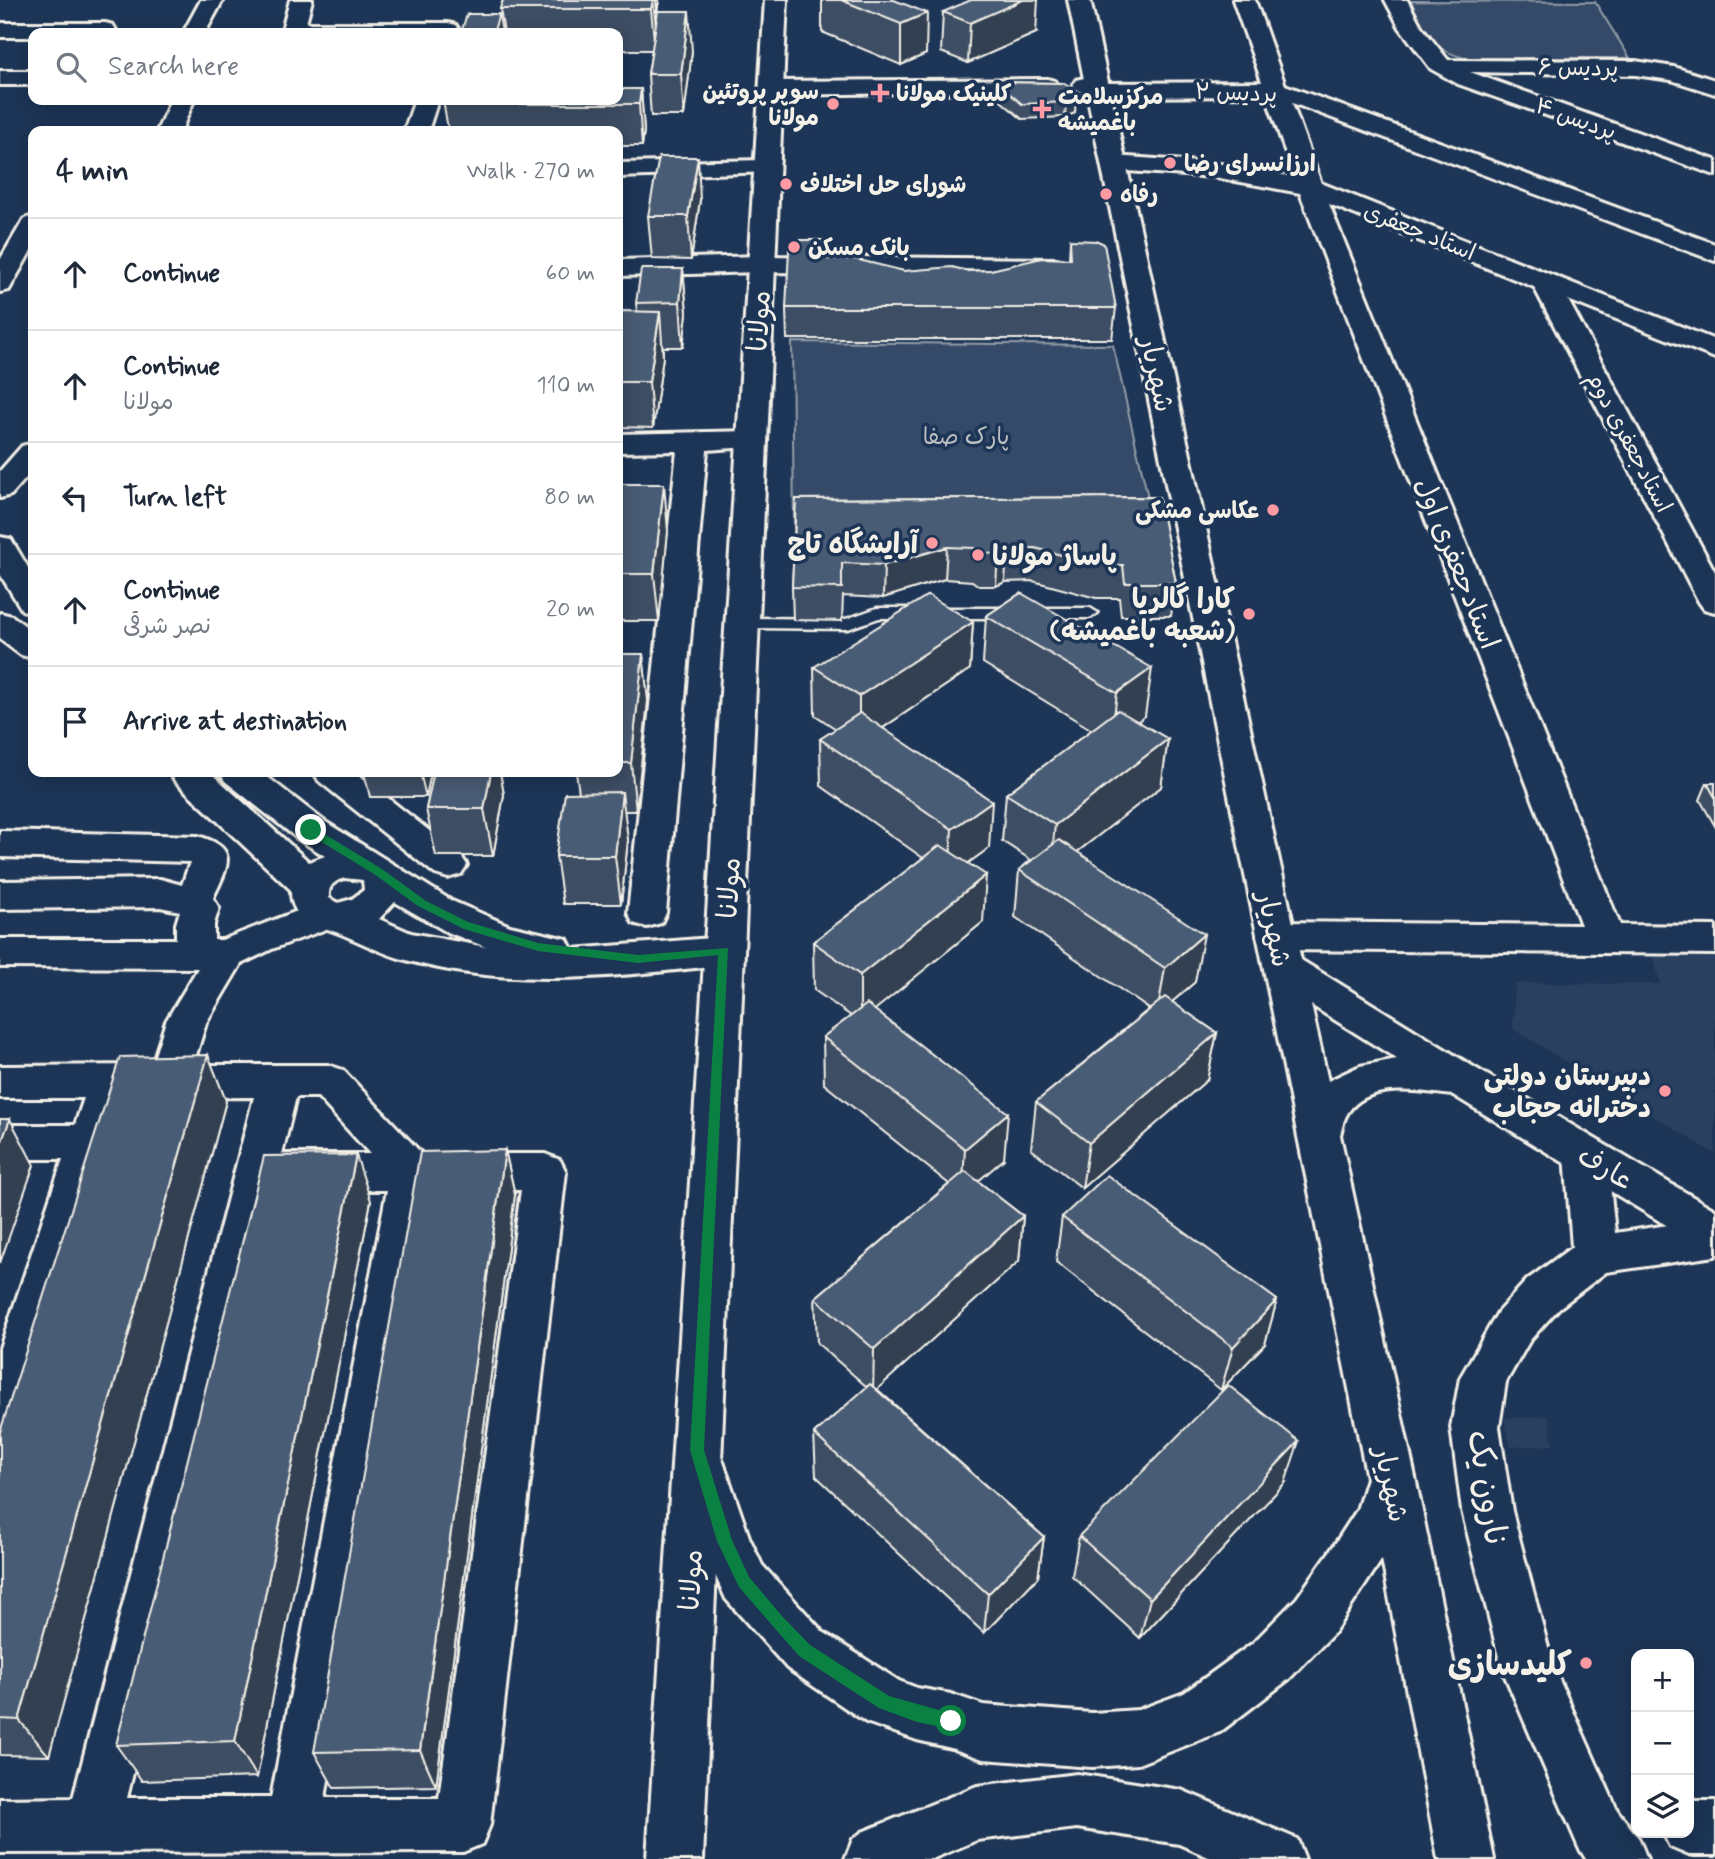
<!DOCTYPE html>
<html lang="en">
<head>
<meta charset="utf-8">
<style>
	:root { --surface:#fff; --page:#f2f2f3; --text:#1f2937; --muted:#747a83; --line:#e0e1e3 }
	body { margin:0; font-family:Mynerve,"Playpen Sans Arabic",sans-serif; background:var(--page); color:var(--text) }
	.controls { position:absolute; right:21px; bottom:21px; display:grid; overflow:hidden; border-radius:14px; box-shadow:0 4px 18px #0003 }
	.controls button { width:63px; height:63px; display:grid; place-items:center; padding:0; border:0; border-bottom:2px solid var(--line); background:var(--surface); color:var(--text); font:35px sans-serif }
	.stop { position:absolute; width:21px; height:21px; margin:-16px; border:5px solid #0b8043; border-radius:50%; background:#fff }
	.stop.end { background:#0b8043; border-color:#fff; box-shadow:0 2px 7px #0008 }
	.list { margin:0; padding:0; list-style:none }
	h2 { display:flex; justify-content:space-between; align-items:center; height:91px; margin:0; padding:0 28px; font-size:30px }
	h2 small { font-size:23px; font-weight:400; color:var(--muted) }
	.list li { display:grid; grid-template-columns:46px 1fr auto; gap:21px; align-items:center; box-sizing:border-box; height:112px; padding:0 28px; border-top:2px solid var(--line) }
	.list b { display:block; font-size:26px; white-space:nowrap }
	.list p { margin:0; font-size:23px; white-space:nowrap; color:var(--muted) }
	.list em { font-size:23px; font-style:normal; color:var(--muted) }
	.icon { flex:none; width:38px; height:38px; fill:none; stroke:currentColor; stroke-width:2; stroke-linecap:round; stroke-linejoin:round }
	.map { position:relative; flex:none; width:1715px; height:1859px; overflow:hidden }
	.search { position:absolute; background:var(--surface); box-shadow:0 4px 18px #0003; left:28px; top:28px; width:595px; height:77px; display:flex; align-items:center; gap:18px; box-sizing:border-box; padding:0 24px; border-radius:14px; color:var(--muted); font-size:26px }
	.panel { position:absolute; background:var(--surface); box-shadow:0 4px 18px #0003; left:28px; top:126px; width:595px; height:651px; border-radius:14px }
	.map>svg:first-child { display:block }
</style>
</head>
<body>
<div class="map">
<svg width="1715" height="1859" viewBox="0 0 1715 1859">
	<rect width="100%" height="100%" fill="#1d3557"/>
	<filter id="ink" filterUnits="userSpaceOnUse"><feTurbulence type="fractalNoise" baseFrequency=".0143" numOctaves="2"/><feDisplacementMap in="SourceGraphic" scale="14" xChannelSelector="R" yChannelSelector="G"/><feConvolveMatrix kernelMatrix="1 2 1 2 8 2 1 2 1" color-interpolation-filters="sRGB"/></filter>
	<g filter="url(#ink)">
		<g fill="#2a4060">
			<path d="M1653,953H1715V1154L1513,1029L1515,983L1660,984Z"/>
			<path d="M1549,1416L1553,1445L1511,1447L1504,1418Z"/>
		</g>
		<g fill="#354a67" stroke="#949ea8" stroke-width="2">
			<path d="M1411,1L1595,2L1630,58H1464C1424,46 1427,36 1411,1Z"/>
			<path d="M792,342L1113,345L1155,528H794Z"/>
		</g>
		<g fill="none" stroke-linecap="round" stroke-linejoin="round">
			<defs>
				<path id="lane" d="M877,608H1090L1098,613L1090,618H879L848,629L743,628L735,623L743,618L846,619Z"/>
				<g id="street">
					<path d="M201,0H223L205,33H183Z"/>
					<path d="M290,0H312L306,23H448L456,25L459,30L457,33H284L282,30Z"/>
					<path d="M1233,0H1255L1285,85L1715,244V261L1292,103L1321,183L1715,340V358L1568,300L1715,572V612L1704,609L1699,602L1534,287L1329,204L1620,925L1715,926V954L1276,950L1262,946L1257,936L1262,926L1276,922L1581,925L1300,193L1214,177L1113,170L1104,168L1101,163L1104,158L1113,156L1214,163L1294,177L1266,96L1098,97L1076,90L1073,85L1076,80L1084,78L1100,83L1262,82Z"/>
					<path d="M1385,0H1407L1421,26L1448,60L1635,61L1674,67L1715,80V94L1671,80L1635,75L1470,72L1715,160V175L1458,84L1431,69L1400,28Z"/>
					<path d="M0,23H105L113,25L116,30L114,33H33V37H0Z"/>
					<rect x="0" y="71" width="33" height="14"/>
					<path d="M171,100H194L181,131H157Z"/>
					<path d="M415,100H438L428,131H404Z"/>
					<path d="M33,216V247L9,290L0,292V260L24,219Z"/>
					<path d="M761,256L1056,259L1065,261L1069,267L1065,273L1056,275L761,272L618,276V260Z"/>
					<path d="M752,431L762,434L767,440L762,446L707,450L666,913L661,923L647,927L633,923L628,913L677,451L618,452V434Z"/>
					<path d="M314,772H355L461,856L467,865L461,874L448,878L435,874L319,781Z"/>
					<path d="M0,831L198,836C240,848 228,866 213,898L219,908L214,924V940H222L326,900L340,904L345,914L340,924L272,949L241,964L206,1023L193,1065H328L343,1070L422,1154H545L560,1160L566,1172L490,1825L482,1844L463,1852L0,1853V1799L73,1798L254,1097L125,1098L24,1419L17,1434L0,1440V1348L63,1159H0V1125H75L84,1098H0V1066L152,1065L166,1021L198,968L0,967V939H176V924L180,911L160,907L0,909V881L160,879L182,885L190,862L0,857ZM296,1097H318L370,1154H282ZM274,1190H387L271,1798H127ZM430,1190H521L439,1798H325Z"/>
					<path d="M1586,1138L1601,1143L1607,1155L1615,1233L1715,1218V1256L1606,1272L1559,1308L1530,1340L1506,1382L1499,1427L1512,1511L1553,1666L1617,1810L1639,1839L1647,1859H1586L1579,1848L1502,1669L1462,1511L1451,1427L1460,1378L1498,1312L1527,1280L1572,1247L1565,1155L1571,1143Z"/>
					<path d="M1689,1801H1715V1855H1689L1670,1847L1663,1833H1689Z"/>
				</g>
				<g id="secondary">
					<path d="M1068,0H1090L1301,960L1477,1069L1715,1210V1250L1699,1245L1453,1095C1422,1092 1367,1080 1347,1114C1343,1120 1342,1129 1340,1135L1415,1477L1494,1859H1438L1382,1559L1333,1634L1289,1679L1220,1732L1138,1764L1092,1767L983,1759L951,1748L917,1740L866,1722L787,1668L726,1599L700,1541L679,1469L686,1453L703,1447L720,1453L749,1537L762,1565L823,1632L899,1681L917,1688L951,1694L983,1705L1092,1713L1138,1710L1184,1693L1253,1643L1297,1598L1333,1547L1357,1510L1367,1478ZM1311,1005L1397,1059L1360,1066L1328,1081Z"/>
					<path d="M1047,79L1055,81L1059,86L1055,91L771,95L763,93L759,88L763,83L771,81Z"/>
					<path d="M766,160L775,162L778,167L775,172L618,177V163Z"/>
					<path d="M33,443V470L11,495L0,498V471L22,446Z"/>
					<path d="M0,537L11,539L33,576V613L22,610L0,574Z"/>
					<path d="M0,613L12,616L33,632V658L21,655L0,639Z"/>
					<path d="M170,772H210L309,862L325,856L298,839L225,781L220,772H261L324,821L452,901L510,926L567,939L572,949L724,937L738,941L743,951L738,961L724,965C617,976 511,990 406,960C383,954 363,943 341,934C317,924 290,921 291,890L175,781ZM344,878L363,880L364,890L352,899L338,903L329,898C328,886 333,882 344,878ZM395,902L447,932L486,947L411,933L379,919Z"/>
				</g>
				<g id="primary">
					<path d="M765,0H787L703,1859H647Z"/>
					<path d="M1077,1774L1181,1790L1297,1839L1305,1859H1213L1179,1844L1077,1828L977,1840L932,1859H845L853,1839L862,1832L977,1786Z"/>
				</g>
			</defs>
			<use href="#lane" stroke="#f4f1e8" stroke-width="5"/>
			<use href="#street" stroke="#f4f1e8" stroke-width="6"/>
			<use href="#secondary" stroke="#f4f1e8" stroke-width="6"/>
			<use href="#primary" stroke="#f4f1e8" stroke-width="6"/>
			<use href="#lane" fill="#1d3557" fill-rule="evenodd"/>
			<use href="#street" fill="#1d3557" fill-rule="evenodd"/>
			<use href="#secondary" fill="#1d3557" fill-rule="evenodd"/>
			<use href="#primary" fill="#1d3557" fill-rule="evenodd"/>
		</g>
		<g fill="#3e4e64" stroke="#f4f1e8" stroke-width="2">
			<path d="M503,0H659L657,12H655L656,24L692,51L684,116H651L648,74L652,50H618V33H504L500,9Z"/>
			<path d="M822,0H894L926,54L901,65L822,32Z"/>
			<path d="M943,12L1036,33L968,63L941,52Z"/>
			<path d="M996,82L1064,83L1075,113L1065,117L1022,119L995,96Z"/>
			<path d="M641,89L644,131L642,146H618V131H482V129H448L443,100H618Z"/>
			<path d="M700,200L691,260L652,259L648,216Z"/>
			<path d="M1070,240L1116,308L1112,339H787L786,308L827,259L904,271L991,270L1069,259Z"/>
			<path d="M683,269L687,313L683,347H663V357L653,428L618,427V311L637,312L636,303Z"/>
			<path d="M618,484L668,531L659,621H618Z"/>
			<path d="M1159,497L1176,583L1171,616H1121L1119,598H1096L1033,581L1005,582L996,586H979L972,581L945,579L883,598L843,596L842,621L793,620L792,587L796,499Z"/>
			<path d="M1021,593L1145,716L1137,721L1168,739L1161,787L1077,852L1195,982L1172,1002L1217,1033L1207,1080L1082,1188L1031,1149L1036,1102L1149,1009L1015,917L1019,870L1031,860L1002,841L1006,794L1092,730L983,663L986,616Z"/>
			<path d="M973,622L970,669L883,728L989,848L968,863L983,922L874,1010L1004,1159L978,1181L1023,1216L1019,1261L877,1389L1044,1537L1038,1577L984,1633L816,1476L814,1434L867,1387L817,1343L815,1298L949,1184L824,1084L823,1037L851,1016L814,990L813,942L923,858L821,786L820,739L836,729L815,715L814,667Z"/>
			<path d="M618,654H643L648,701L636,811H624L628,840L621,904H563L556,856L579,793L576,772H618Z"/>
			<path d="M364,772H431L426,797H370Z"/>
			<path d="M434,772H500L504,795L493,856H436L426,809Z"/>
			<path d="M1707,783H1715V826L1700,800Z"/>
			<path d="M208,1055L226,1101L49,1756L0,1755V1432Z"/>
			<path d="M505,1150L515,1195L436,1786L334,1788L314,1752Z"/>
			<path d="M371,1201L257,1777L142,1781L116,1745Z"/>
			<path d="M1062,1217L1277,1300L1265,1344L1221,1390L1056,1262Z"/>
			<path d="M1285,1483L1140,1638L1072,1576L1079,1536Z"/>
		</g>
		<g fill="#324051" stroke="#f4f1e8" stroke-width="2">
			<path d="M653,0L657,37L655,50L651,9Z"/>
			<path d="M656,0H659L657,12Z"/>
			<path d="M1010,0H1038L1036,33L968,63L970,23Z"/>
			<path d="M689,11L692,51L684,116L681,74Z"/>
			<path d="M927,13L926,54L901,65V24Z"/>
			<path d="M499,14L502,33H493Z"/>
			<path d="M641,89L644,131L642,146L639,104Z"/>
			<path d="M1076,98L1075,113L1065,117L1066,102Z"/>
			<path d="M698,157L700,200L691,260L688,216Z"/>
			<path d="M618,247L621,277L618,296Z"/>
			<path d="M683,269L687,313L683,347L680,302Z"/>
			<path d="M660,312L663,357L653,428L649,382Z"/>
			<path d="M664,484L668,531L659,621L654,574Z"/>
			<path d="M947,547L945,579L883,598L884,565Z"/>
			<path d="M1007,549L1005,582L996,586L998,554Z"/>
			<path d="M973,622L970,669L859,744V696Z"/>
			<path d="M643,654L648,701L636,811L631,763Z"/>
			<path d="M1152,668L1145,716L1111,741L1117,693Z"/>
			<path d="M1168,739L1161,787L1050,873L1055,825Z"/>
			<path d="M420,772H431L426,797Z"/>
			<path d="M491,772H500L504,795L493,856L484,809Z"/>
			<path d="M622,792L628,840L621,904L615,856Z"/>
			<path d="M992,801L989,848L949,877L952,829Z"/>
			<path d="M986,875L983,922L860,1022V975Z"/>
			<path d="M1204,934L1195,982L1157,1015L1165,968Z"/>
			<path d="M1217,1033L1207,1080L1082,1188L1089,1143Z"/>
			<path d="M208,1055L226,1101L49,1756L19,1720Z"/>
			<path d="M1008,1113L1004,1159L962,1195L965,1149Z"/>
			<path d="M10,1119L34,1165L0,1263V1146Z"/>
			<path d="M505,1150L515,1195L436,1786L420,1750Z"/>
			<path d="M356,1155L371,1201L257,1777L235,1741Z"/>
			<path d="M1023,1216L1019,1261L873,1393L874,1349Z"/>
			<path d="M1277,1300L1265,1344L1221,1390L1233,1347Z"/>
			<path d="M1299,1441L1285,1483L1140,1638L1150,1599Z"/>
			<path d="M1044,1537L1038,1577L984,1633L988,1594Z"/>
		</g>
		<g fill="#485b74" stroke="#f4f1e8" stroke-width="2">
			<path d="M503,0H653L651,9H500Z"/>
			<path d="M841,0H894L927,13L901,24Z"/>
			<path d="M971,0H1023L970,23L943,12Z"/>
			<path d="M658,11H689L681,74H648Z"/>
			<path d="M467,14H499L493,33H461Z"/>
			<path d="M996,82L1064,83L1077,90L1076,98L1066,102L1022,104Z"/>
			<path d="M618,89H641L639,104H479L480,100H618Z"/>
			<path d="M659,157H698L688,216H648Z"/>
			<path d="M799,240H827V259H855L904,271L952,267L968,271L991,270L1042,258L1071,259L1070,240L1098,241L1104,244L1116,308H786L789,249L793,243Z"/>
			<path d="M641,269H683L680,302L636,303Z"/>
			<path d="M618,311L660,312L649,382H618Z"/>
			<path d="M618,484H664L654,574H618Z"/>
			<path d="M1159,497L1176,583H1125L1123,565H1099L1035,548L1007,549L998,554L981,553L974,548L947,547L884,565L842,563V588L792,587L796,499Z"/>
			<path d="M1021,593L1152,668L1117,693L986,616Z"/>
			<path d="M928,595L973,622L859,696L814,667Z"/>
			<path d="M618,654H643L631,763H618Z"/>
			<path d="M1118,710L1168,739L1055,825L1006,794Z"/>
			<path d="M860,713L992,801L952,829L820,739Z"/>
			<path d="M434,772H491L484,809H426Z"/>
			<path d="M1707,783H1715V797Z"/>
			<path d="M622,792L615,856H556L565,793Z"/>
			<path d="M1059,840L1204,934L1165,968L1019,870Z"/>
			<path d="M940,845L986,875L860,975L813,942Z"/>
			<path d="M1165,997L1217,1033L1089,1143L1036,1102Z"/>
			<path d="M867,1004L1008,1113L965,1149L823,1037Z"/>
			<path d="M208,1055L19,1720L0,1719V1432L120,1057Z"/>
			<path d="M0,1119H10L0,1146Z"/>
			<path d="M505,1150L420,1750L314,1752L420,1152Z"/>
			<path d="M356,1155L235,1741L116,1745L264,1156Z"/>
			<path d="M965,1171L1023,1216L874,1349L815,1298Z"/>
			<path d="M1107,1175L1277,1300L1233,1347L1062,1217Z"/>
			<path d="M870,1384L1044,1537L988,1594L814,1434Z"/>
			<path d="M1228,1385L1299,1441L1150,1599L1079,1536Z"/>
		</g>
	</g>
	<path fill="#0b8043" d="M311,826L382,869L426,901L468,922L538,943L638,955L728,948L704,1450L732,1540L749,1577L781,1615L810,1645L889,1696L956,1715L959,1721L956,1726L951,1729L917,1722L879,1708L799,1656L739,1587L717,1541L690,1450L718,955L638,963L538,951L464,929L418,906L374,874L307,833L306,830Z"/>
	<g fill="#ff9aa2" stroke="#1d3557" stroke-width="2.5">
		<path d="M876.5 82.5h7v7h7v7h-7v7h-7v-7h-7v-7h7z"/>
		<circle cx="833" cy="104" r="7"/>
		<path d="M1038.5 98.5h7v7h7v7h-7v7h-7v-7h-7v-7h7z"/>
		<circle cx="1170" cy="163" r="7"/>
		<circle cx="786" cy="184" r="7"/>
		<circle cx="1106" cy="194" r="7"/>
		<circle cx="794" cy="247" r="7"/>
		<circle cx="1273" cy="510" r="7"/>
		<circle cx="932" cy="543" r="7"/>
		<circle cx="978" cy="555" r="7"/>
		<circle cx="1249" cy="614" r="7"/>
		<circle cx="1665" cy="1091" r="7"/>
		<circle cx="1586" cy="1663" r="7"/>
	</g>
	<g text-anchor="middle" stroke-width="7" stroke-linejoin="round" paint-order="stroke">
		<g font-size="23" fill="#f4f1e8" stroke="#1d3557">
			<text transform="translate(1578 67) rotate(1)" y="8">پردیس ۶</text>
			<text transform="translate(1236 92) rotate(2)" y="8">پردیس ۲</text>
			<text transform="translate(1576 118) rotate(20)" y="8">پردیس ۴</text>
			<text transform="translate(1420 231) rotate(22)" y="8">استاد جعفری</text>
			<text transform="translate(1630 442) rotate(62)" y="8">استادجعفری دوم</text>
		</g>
		<g font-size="23" font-weight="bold" fill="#f4f1e8" stroke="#1d3557" text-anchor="start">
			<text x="819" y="99" text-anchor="end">سوپر پروتئین<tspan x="819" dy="26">مولانا</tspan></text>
			<text x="896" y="101">کلینیک مولانا</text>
			<text x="1058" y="104">مرکزسلامت<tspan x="1058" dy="26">باغمیشه</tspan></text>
			<text x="1184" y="171">ارزانسرای رضا</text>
			<text x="800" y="192">شورای حل اختلاف</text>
			<text x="1120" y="202">رفاه</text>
			<text x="808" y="255">بانک مسکن</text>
			<text x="1259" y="518" text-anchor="end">عکاسی مشکی</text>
		</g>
		<g font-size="23" fill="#bbbfc1" stroke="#1d3557">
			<text x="966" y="444">پارک صفا</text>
		</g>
		<g font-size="28" fill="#f4f1e8" stroke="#1d3557">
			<text transform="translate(758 321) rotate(-87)" y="10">مولانا</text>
			<text transform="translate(1158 374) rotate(78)" y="10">شهریار</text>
			<text transform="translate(1458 563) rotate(68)" y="10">استادجعفری اول</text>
			<text transform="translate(728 888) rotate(-87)" y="10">مولانا</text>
			<text transform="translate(1275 929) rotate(78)" y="10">شهریار</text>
			<text transform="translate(1606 1167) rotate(31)" y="10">عارف</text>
			<text transform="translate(1392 1484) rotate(78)" y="10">شهریار</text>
			<text transform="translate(690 1580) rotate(-87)" y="10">مولانا</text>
		</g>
		<g font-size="28" font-weight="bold" fill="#f4f1e8" stroke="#1d3557" text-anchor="end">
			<text x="918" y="553">آرایشگاه تاج</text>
			<text x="992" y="565" text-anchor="start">پاساژ مولانا</text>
			<text x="1235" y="608">کارا گالریا<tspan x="1235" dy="32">(شعبه باغمیشه)</tspan></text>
			<text x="1651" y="1085">دبیرستان دولتی<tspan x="1651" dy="32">دخترانه حجاب</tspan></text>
		</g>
		<g font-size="33" fill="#f4f1e8" stroke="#1d3557">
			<text transform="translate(1489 1488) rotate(81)" y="12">نارون یک</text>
		</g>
		<g font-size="33" font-weight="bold" fill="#f4f1e8" stroke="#1d3557" text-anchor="end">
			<text x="1572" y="1675">کلیدسازی</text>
		</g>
	</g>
</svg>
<div class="controls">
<button>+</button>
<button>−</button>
<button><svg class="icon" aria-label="layers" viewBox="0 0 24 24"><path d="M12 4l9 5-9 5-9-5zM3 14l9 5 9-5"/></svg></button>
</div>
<div class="stop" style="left:951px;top:1721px"></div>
<div class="stop end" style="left:311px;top:830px"></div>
<div class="search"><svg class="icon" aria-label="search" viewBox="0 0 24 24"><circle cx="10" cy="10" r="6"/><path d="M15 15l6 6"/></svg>Search here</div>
<section class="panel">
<h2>4 min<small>Walk · 270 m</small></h2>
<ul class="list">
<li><svg class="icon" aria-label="ahead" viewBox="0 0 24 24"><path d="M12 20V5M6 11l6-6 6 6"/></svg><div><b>Continue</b></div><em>60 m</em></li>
<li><svg class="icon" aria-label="ahead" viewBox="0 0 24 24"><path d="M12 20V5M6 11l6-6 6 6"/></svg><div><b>Continue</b><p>مولانا</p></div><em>110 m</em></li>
<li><svg class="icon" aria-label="left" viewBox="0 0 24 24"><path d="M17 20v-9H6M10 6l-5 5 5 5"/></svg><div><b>Turn left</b></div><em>80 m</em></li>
<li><svg class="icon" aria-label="ahead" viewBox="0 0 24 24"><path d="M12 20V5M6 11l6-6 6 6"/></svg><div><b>Continue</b><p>نصر شرقی</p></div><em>20 m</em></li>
<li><svg class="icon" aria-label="arrive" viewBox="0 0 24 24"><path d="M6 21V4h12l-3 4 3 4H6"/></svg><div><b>Arrive at destination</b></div></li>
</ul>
</section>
</div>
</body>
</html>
